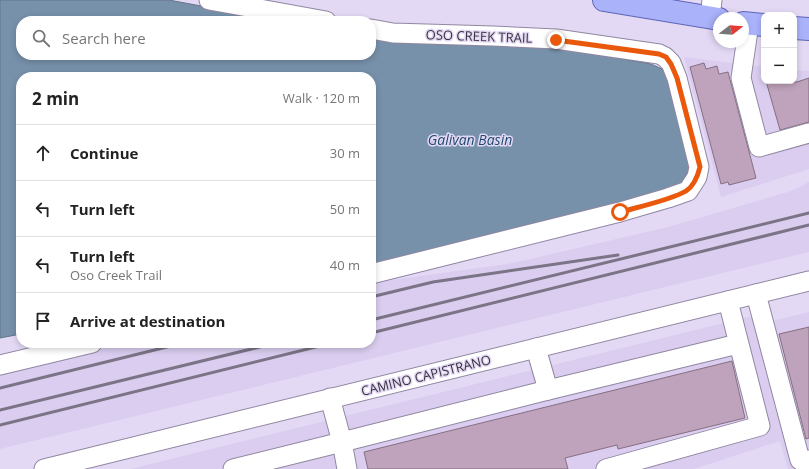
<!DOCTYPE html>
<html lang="en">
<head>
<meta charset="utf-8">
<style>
	:root { --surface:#fff; --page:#f2f2f2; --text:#222; --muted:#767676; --line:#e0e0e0 }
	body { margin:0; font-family:"Open Sans",sans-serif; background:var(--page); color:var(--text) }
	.controls { position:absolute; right:12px; top:12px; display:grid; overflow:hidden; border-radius:8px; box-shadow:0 2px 6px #0003 }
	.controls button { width:36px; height:36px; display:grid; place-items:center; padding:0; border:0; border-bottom:1px solid var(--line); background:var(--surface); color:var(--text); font:20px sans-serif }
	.compass { position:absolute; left:713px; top:12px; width:36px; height:36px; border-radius:50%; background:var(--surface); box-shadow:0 2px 6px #0003; rotate:73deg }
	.stop { position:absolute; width:12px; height:12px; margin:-9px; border:3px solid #ea580c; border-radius:50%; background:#fff }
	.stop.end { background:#ea580c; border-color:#fff; box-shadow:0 1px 4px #0008 }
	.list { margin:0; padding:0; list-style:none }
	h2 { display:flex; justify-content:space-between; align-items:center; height:52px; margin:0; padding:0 16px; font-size:17px }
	h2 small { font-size:13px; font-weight:400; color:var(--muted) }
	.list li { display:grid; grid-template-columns:26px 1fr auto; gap:12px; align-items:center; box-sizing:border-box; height:56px; padding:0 16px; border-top:1px solid var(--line) }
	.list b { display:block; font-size:15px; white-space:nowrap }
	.list p { margin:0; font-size:13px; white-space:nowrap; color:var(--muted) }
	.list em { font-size:13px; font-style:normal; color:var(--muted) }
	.icon { flex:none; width:22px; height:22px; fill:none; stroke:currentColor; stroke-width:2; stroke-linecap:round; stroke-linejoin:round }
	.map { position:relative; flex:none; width:809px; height:469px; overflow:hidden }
	.search { position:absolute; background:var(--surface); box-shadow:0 2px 6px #0003; left:16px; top:16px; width:360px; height:44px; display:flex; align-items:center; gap:10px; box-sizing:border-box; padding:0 14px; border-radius:16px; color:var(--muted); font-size:15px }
	.panel { position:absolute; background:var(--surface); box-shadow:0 2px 6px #0003; left:16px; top:72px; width:360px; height:276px; border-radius:16px }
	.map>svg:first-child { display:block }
</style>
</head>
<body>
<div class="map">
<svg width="809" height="469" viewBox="0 0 809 469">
	<rect width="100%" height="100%" fill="#e4d9f5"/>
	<g fill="#dacdf0">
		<path d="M684,57L764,67V81H794V70L809,71V169L721,197Z"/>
		<path d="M809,182V252L0,449V364L95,343H371V283L513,263L668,227L791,191Z"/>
		<path d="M809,312V469H788L780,441L694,469H130L748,317L776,320Z"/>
	</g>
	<path fill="#7791ab" stroke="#64758b" d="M0,0H169L281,21H21V55H371V37L551,46L651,64L662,69L670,81L693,163L679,188L371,266V77H21V334L0,338Z"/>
	<g fill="#bfa2bb" stroke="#856f82">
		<path d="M704,63L706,69L717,66L719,74L728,72L756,178L729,185L728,182L721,184L690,67Z"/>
		<path d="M809,78V122L780,130L766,81L797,82Z"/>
		<path d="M809,327V438L806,439L779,334Z"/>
		<path d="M732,361L745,418L618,449L617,445L565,458L568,469H368L364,452Z"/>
	</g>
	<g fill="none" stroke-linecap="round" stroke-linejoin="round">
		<defs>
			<g id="minor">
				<path d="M209,0L326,21"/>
				<path d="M710,18L712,0"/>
				<path d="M749,24L741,78L759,147L809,133"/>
				<path d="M371,29L393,33L493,36L556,39L659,54L665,57L671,63L677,78L699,167L697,177L688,191L668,198L620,212L371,274"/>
				<path d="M756,294L800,460H809"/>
				<path d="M0,365L92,343"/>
				<path d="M548,390L738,344"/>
				<path d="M44,469L809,281"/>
				<path d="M233,469L342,442L330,398"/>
				<path d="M347,469L342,442L548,390L536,348"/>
				<path d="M606,469L760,426L728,301"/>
			</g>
			<g id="major">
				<path d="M604,0L719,19"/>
				<path d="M743,23L764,25"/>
				<path d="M794,28L809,29"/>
			</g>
		</defs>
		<use href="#minor" stroke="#9187a1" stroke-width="21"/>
		<use href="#major" stroke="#5e65b7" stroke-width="24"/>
		<use href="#minor" stroke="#fff" stroke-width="19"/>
		<use href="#major" stroke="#aab2fa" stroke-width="22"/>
		<g stroke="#7b7486" stroke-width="3">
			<path d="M371,297L433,282L618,255"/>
			<path d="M371,320L809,213"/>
			<path d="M371,333L809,225"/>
			<path d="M0,388L183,343"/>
			<path d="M0,410L276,343"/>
			<path d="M0,425L332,343"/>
		</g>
	</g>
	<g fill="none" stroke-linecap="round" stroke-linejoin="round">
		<path stroke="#ea580c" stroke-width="5" d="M556,40L659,54L666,57L671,64L677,78L700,167C698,175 694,186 686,191C671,200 638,207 620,212"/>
	</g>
	<g text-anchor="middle" stroke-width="3" stroke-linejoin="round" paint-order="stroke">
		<g font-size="13" fill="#39343f" stroke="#e4d9f5">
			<text transform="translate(479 36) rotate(2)" y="5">OSO CREEK TRAIL</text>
			<text transform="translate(426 375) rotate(-14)" y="5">CAMINO CAPISTRANO</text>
		</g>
		<g font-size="14" font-style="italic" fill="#1f496e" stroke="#e4d9f5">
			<text x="470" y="145">Galivan Basin</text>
		</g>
	</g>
</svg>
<div class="controls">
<button>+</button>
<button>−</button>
</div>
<svg class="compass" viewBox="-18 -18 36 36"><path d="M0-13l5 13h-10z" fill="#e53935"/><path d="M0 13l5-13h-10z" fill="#767676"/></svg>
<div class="stop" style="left:620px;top:212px"></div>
<div class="stop end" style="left:556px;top:40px"></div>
<div class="search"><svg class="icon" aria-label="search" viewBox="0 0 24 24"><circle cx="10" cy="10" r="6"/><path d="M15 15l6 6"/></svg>Search here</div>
<section class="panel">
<h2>2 min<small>Walk · 120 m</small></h2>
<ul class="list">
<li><svg class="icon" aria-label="ahead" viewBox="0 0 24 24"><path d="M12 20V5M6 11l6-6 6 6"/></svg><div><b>Continue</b></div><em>30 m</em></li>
<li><svg class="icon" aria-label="left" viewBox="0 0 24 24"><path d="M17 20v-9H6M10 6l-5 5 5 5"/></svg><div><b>Turn left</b></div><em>50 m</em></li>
<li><svg class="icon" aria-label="left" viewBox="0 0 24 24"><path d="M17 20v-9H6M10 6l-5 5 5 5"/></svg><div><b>Turn left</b><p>Oso Creek Trail</p></div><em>40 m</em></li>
<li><svg class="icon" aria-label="arrive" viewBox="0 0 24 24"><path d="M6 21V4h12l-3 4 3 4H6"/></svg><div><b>Arrive at destination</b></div></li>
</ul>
</section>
</div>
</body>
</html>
